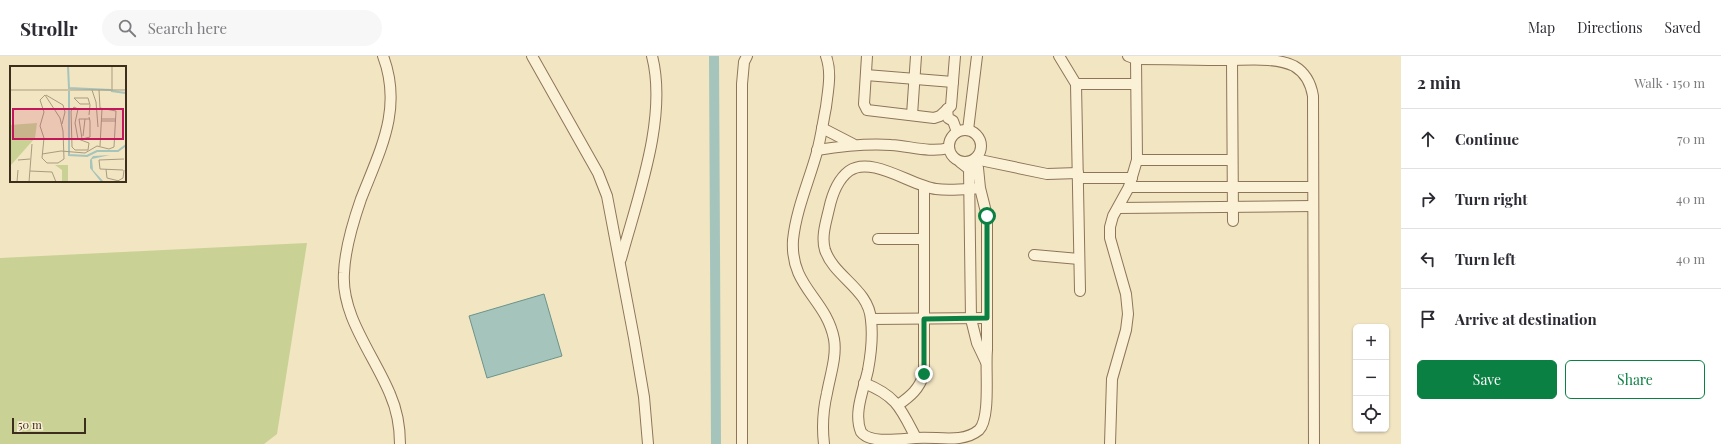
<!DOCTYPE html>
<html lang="en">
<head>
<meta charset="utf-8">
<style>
	:root { --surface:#fff; --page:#f7f7f7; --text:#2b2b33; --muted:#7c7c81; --line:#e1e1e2; --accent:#0b8043 }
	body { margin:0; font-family:"Playfair Display",serif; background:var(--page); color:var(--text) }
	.controls { position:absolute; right:12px; bottom:12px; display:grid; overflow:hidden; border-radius:6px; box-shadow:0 1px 3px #0004 }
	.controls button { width:36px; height:36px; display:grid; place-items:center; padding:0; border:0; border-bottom:1px solid var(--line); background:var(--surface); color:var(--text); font:20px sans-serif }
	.scale { position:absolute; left:12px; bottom:10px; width:74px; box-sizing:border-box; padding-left:4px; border:2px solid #3c2d1d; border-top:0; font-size:11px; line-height:14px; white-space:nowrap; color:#3c2d1d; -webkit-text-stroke:3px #f8eed3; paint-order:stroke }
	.stop { position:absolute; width:12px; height:12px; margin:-9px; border:3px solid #0b8043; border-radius:50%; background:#fff }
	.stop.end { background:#0b8043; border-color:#fff; box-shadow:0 1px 4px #0008 }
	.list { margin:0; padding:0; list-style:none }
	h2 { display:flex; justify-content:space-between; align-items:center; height:52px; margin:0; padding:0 16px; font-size:17px }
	h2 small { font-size:13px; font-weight:400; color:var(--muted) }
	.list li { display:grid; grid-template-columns:26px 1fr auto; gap:12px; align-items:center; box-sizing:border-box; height:60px; padding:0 16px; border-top:1px solid var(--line) }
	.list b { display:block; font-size:15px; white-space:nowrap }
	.list em { font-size:13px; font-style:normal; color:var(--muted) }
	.actions { display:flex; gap:8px; padding:12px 16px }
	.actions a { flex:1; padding:9px 0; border:1px solid var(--accent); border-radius:6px; text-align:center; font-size:14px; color:var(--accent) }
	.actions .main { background:var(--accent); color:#fff }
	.icon { flex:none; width:22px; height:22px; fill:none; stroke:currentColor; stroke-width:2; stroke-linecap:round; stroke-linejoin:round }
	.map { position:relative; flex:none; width:1401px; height:388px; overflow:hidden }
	header { display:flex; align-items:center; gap:24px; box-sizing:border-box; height:56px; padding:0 20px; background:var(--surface); border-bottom:1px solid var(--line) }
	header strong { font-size:19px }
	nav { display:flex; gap:22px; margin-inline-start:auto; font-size:14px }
	.search { width:280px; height:36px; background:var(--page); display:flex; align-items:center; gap:10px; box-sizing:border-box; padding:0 14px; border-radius:22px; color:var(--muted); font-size:15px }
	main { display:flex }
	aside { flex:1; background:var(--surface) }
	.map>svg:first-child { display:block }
</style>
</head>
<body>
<header>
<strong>Strollr</strong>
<div class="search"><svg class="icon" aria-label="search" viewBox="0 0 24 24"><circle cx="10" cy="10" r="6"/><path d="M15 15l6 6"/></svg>Search here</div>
<nav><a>Map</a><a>Directions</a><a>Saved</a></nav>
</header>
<main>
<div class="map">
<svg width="1401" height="388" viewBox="0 0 1401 388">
	<rect width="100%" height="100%" fill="#f2e5c2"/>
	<path fill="#c9d195" d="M307,187L277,378L264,388H0V202Z"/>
	<path fill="#a5c4bc" stroke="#6b938a" d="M544,238L562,300L487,322L469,260Z"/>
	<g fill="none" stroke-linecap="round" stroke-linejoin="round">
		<path stroke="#a5c4bc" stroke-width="10" d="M714,0L716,388"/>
		<defs>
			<g id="minor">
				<path d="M383,0C403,53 380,94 361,143C353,166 345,192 344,217C341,260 374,299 390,338C397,354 400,371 400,388"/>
				<path d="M532,0L598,117L607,140L634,282L644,341L648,388"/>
				<path d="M867,0L864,48L867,54L934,62L940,60L951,50L955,0"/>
				<path d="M1059,0L1076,28L1080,235"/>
				<path d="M1128,0L1136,3C1167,3 1197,4 1228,4C1248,4 1276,1 1294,10C1306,17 1311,28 1313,40L1314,388"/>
				<path d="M1232,4L1233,165"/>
				<path d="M866,19L953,26"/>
				<path d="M1076,28H1136"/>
				<path d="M947,53L948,62L953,65L957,76"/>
				<path d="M912,59L916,0"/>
				<path d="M822,72L853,88"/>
				<circle cx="965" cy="90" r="16"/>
				<path d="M968,74L977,0"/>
				<path d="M817,94C842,90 866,87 891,89C910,90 929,97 949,92"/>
				<path d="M975,103L1047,118L1078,117"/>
				<path d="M974,104L978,112L980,132L987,160V294C985,313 991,362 979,374C962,388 937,380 916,382C900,383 870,388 861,376C853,357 864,333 868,314C871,298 873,281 871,264C869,233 834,221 825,194C821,181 826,166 829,153C832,139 837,124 849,115C871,99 912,130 936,133C950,135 965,133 980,132"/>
				<path d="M1137,104H1232"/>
				<path d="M960,106L969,113L971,263L977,287L986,306"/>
				<path d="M1078,122H1132"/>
				<path d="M1129,131H1313"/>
				<path d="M1118,152L1313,150"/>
				<path d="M878,183H924"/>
				<path d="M1034,199L1079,203"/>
				<path d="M621,203C637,143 668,62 652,0"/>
				<path d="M871,263L987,262"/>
				<path d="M864,327C897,340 901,353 916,382"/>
				<path d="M898,349C911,340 919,333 924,318V131"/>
				<path d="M742,388V28L744,6L747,0"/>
				<path d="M824,388C822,371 823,354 827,337C830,320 837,300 834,283C826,242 790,231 793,184C796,154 809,125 817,96C821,81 823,66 826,51C828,34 832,17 826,0"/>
				<path d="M1110,388L1112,323L1126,274L1128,258L1126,238L1110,182V171L1113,160L1129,131L1137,104L1136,3"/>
			</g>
		</defs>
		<use href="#minor" stroke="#8e7558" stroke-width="12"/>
		<use href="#minor" stroke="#fbf1d7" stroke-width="10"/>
	</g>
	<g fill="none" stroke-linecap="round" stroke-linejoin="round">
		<path stroke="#0b8043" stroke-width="5" d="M924,318V263L987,262V160"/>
	</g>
	<g transform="translate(10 10)">
		<rect width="116" height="116" fill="#f2e5c2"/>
		<path d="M27,57L25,72L1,99L0,116V59ZM45,99H58V116H52V104Z" fill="#c9d195"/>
		<path d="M100,89L82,93L83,104L94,116H99H91L80,102V94L83,90Z" fill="#a5c4bc"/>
		<path fill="none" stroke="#a5c4bc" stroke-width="2" d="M58,0L59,22L101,24M59,25V89L77,90L87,85H108L116,79M101,25L116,27"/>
		<path fill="none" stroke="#a99b80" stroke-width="1" d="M102,0V24M0,24H116M82,24L86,36L88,61M35,29L50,52L53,65L54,93L48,97H37L32,92L34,72L30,60L34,46L30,34ZM36,29L53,39L55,46L52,58M64,41L68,43L65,57L68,73L79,77L78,84H65L62,81L61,45ZM79,49L80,39L78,32H64L70,38H79M79,51L80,55V71L72,73L69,53H80M92,53H106M91,55H106M73,70L75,53M90,80L92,43M32,88L51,85L75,87L87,80L99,83L104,81L106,45L90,42L89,24M8,94L20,93M96,103L97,112L109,115M113,104L90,103L89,94L114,93M20,105L42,106L46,116M7,116L8,104M19,116L22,78M106,116L113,112L114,104"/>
		<path fill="#c2185b" fill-opacity="0.15" stroke="#c2185b" stroke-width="2" d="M3,43H113V73H3Z"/>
		<rect width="116" height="116" fill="none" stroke="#3c2d1d" stroke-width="2"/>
	</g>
</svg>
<div class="controls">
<button>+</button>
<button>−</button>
<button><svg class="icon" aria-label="locate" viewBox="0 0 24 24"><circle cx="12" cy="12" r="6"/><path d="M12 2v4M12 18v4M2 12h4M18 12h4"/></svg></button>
</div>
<div class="scale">50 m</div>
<div class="stop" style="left:987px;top:160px"></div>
<div class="stop end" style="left:924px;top:318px"></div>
</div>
<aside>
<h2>2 min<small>Walk · 150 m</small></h2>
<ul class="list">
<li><svg class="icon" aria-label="ahead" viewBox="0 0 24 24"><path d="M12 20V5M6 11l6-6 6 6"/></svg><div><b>Continue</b></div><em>70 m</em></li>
<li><svg class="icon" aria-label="right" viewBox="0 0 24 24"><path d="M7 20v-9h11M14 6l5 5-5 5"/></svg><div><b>Turn right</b></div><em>40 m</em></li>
<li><svg class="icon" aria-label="left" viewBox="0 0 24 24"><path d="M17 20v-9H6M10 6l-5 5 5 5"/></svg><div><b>Turn left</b></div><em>40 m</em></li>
<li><svg class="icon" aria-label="arrive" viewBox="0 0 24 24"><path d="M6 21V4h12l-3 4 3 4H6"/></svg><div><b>Arrive at destination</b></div></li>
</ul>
<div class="actions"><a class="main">Save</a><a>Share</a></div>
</aside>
</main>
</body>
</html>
